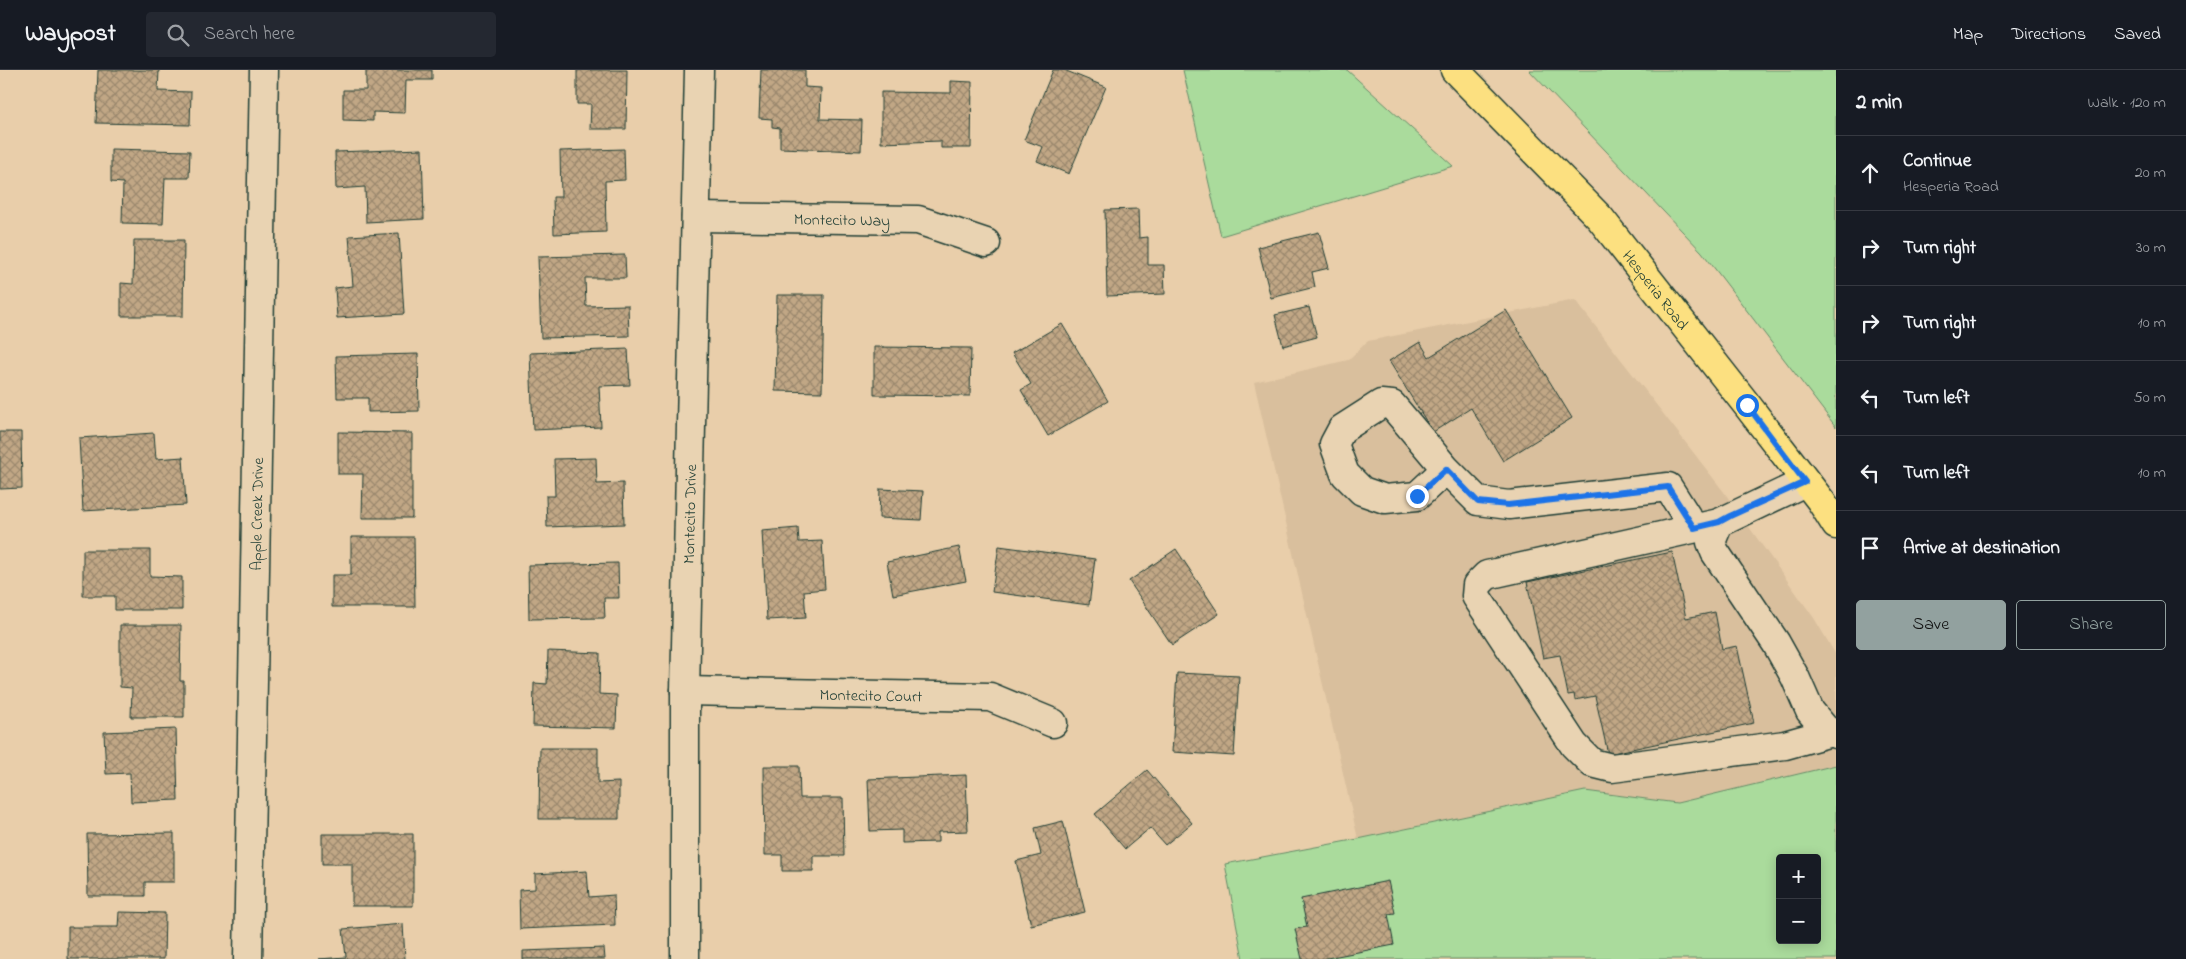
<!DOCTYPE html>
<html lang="en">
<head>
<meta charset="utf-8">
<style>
	:root { --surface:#171b24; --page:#242831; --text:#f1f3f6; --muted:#9ea1a6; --line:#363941; --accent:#92a19f }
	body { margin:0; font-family:"Indie Flower",sans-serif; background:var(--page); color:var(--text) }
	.controls { position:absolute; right:15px; bottom:15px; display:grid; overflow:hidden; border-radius:5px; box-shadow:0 2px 12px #0003 }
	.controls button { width:45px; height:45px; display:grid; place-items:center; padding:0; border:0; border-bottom:1px solid var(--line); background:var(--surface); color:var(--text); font:25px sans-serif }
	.stop { position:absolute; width:15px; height:15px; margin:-11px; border:4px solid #1a73e8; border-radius:50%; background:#fff }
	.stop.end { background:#1a73e8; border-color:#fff; box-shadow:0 1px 5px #0008 }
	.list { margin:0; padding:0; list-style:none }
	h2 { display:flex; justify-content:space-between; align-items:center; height:65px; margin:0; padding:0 20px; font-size:21px }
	h2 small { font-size:16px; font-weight:400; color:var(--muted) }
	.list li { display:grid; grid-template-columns:32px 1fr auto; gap:15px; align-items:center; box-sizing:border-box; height:75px; padding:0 20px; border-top:1px solid var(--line) }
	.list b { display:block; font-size:19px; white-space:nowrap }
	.list p { margin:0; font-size:16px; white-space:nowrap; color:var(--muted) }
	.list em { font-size:16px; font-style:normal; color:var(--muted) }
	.actions { display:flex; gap:10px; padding:15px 20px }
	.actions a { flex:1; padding:11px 0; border:1px solid var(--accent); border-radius:5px; text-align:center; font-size:18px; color:var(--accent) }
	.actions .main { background:var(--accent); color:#111 }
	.icon { flex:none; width:28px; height:28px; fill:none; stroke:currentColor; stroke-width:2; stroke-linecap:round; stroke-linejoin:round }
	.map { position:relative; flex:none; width:1836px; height:889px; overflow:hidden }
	header { display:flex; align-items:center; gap:30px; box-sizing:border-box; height:70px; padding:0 25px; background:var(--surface); border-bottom:1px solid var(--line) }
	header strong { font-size:24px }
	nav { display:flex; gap:28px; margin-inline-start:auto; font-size:18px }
	.search { width:350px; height:45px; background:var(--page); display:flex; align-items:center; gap:12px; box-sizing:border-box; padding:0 18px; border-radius:5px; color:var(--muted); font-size:19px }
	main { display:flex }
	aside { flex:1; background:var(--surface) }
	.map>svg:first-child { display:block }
</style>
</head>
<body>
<header>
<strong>Waypost</strong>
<div class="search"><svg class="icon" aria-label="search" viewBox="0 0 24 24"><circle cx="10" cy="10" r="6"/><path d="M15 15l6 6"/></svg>Search here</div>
<nav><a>Map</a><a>Directions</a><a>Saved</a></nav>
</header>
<main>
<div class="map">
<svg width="1836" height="889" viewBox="0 0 1836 889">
	<defs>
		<pattern id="building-cross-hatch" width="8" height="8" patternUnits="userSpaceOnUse" patternTransform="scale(1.25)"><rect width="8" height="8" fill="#c1a785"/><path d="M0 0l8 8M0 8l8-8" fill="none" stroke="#9c896e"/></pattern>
	</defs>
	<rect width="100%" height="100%" fill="#e9ceaa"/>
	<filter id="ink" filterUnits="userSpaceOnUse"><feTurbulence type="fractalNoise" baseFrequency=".02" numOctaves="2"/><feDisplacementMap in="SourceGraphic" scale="10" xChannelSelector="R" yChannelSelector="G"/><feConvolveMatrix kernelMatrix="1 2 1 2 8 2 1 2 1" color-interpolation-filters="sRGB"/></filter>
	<g filter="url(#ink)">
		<path fill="#d9bf9d" d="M1575,230L1724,422L1814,548L1836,585V695L1677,733L1585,721L1358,769L1254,312L1348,290L1368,271Z"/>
		<g fill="#aadb9c" stroke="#648c68" fill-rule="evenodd">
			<path d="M1183,0H1347L1453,96L1221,166Z"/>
			<path d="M1529,0H1836V357L1702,182Z"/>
			<path d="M1836,695V889H1243L1225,794L1358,769L1585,721L1677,733ZM1780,788H1817V870H1780Z"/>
		</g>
		<g fill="url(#building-cross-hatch)" stroke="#1f3d34">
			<path d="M98,0H159L158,21L191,22L190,55L96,53Z"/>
			<path d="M366,0H432V10H406L405,43L373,42V51L343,50V20H366Z"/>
			<path d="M577,0H627L626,59H590L591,34H577Z"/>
			<path d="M761,0H805V17L821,18L820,49L862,50L861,81L780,78V58L772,57V49L759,48Z"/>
			<path d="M1053,0H1064L1106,17L1069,104L1037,91L1043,77L1024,70Z"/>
			<path d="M951,11L972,12L971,78H941V71L881,73V22L951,23Z"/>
			<path d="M111,79L190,81L189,108H165L163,154L122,153L123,113L111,112Z"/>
			<path d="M422,79L424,149L366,152L365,117L336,119L335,82Z"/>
			<path d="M624,79L625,110L605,111L606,162L554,164L553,127H561L560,81Z"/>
			<path d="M1138,139L1139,168L1148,167V195H1164L1165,224L1107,226L1105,140Z"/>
			<path d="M1319,162L1329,198L1312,202L1315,217L1271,228L1258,177Z"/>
			<path d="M399,163L404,244L337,248L335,218L353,216L349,166Z"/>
			<path d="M134,170H184L183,246H121V213L133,214Z"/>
			<path d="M625,185L626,208H585L586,236L628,235L629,266L541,268L538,187Z"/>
			<path d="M777,225H824L822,322L775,321Z"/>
			<path d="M1309,237L1317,267L1283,276L1275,245Z"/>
			<path d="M1506,240L1572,348L1503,391L1471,338L1433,362L1389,291L1420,272L1429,287Z"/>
			<path d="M1062,254L1108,331L1048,366L1021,320L1031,314L1012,283Z"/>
			<path d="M874,277L971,278L970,326L874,325Z"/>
			<path d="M628,279L630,315L599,316L601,357L533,360L530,283Z"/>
			<path d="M418,284L419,341L368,342V328H337L336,286Z"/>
			<path d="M0,362H21L22,418L0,419Z"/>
			<path d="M338,362L412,363V448H362L363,404H338Z"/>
			<path d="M154,363L156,389L183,387L186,435L83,441L79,368Z"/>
			<path d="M596,388L597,414L623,413L624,454L547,457L546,426H555L554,389Z"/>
			<path d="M880,419L923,421L921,450L879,448Z"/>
			<path d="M798,458L799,472L822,471L825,519L804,521L806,548L767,550L762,461Z"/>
			<path d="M351,467H414L415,537H332V505H351Z"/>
			<path d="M999,476L1095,489L1089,535L992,522Z"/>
			<path d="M959,477L966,511L893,525L887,492Z"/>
			<path d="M1176,479L1219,544L1172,575L1129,511Z"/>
			<path d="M83,480H150V506L182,507V540H115V526H83Z"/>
			<path d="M1672,482L1686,548L1715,542L1722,579L1737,576L1754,653L1608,684L1595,626L1575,630L1574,624L1568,625L1560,585L1543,588L1527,512Z"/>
			<path d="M618,493L619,528H604L605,548L529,549L528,495Z"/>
			<path d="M120,555H181L180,611H184V647H131L132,618L120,617Z"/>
			<path d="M548,581L600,583L599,624L617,625L616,658L533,656L534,613L547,614Z"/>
			<path d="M1177,603L1239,606L1234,686L1172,682Z"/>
			<path d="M176,659L178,730L131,732L130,703L106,704L104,662Z"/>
			<path d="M540,678H598V713L619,712V749H539Z"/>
			<path d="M764,696H799L800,728H843L844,786H813V801H782V785H765Z"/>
			<path d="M1147,700L1192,753L1165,775L1150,758L1125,779L1095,744Z"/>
			<path d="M966,705L968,761L938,762V772L902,773V760L870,761L868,709Z"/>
			<path d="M1063,751L1085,842L1031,855L1016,791L1041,785L1035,758Z"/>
			<path d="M174,763V812H145V826H88L87,764Z"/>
			<path d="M322,764H413V836H352V794H322Z"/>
			<path d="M587,801L589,827L614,825L615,855L520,859L519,820L535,819V804Z"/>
			<path d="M1388,811L1395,843L1388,844L1394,875L1322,889H1302L1295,859L1307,857L1301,829Z"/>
			<path d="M119,842L165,843L164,889H68V857H118Z"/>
			<path d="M403,854L405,889H319L346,887L343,859Z"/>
			<path d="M604,878L605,889H523V881Z"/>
		</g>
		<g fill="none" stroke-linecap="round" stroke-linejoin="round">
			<defs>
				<g id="minor">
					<path id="s1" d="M696,147L918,150L986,173"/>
					<path d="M1446,399L1417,426L1385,429L1362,421L1345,404L1334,374L1342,359L1381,334L1392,335L1446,399L1478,431L1509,435L1668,417L1694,458"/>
					<path d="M1805,412L1719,453L1711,472L1715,482L1776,573L1795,607L1810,641L1826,660L1836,664"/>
					<path d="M1719,453L1487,505L1477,515L1476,526L1574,675L1592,693L1612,698L1785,675L1831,662"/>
					<path id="s2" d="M685,621L990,627L1053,653"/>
					<path id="s3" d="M248,889L264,0"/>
					<path id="s4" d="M685,889V621L699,0"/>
				</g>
				<g id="major">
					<path id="s5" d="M1455,0L1600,148L1747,335L1821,431L1836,455"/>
				</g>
			</defs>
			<use href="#minor" stroke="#1f3d34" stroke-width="31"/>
			<use href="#major" stroke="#1f3d34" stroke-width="31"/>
			<use href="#minor" stroke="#e9d3b2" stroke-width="28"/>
			<use href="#major" stroke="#fce080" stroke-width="28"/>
		</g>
	</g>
	<g fill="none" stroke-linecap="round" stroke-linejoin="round" filter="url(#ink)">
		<path stroke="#1a73e8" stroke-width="6" d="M1417,426L1446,399L1478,432L1508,435L1668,417L1694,458L1719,452L1730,446L1805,412L1747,335"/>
	</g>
	<g text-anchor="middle" stroke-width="4" stroke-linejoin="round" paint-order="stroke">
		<g font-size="16" fill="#1f3d34" stroke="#e9d3b2">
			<text dy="6" stroke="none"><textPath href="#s1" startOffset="146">Montecito Way</textPath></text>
			<text dy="6" stroke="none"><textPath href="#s5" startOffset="298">Hesperia Road</textPath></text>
			<text dy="6" stroke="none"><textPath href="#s3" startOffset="445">Apple Creek Drive</textPath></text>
			<text dy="6" stroke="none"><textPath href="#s4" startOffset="445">Montecito Drive</textPath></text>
			<text dy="6" stroke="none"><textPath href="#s2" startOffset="186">Montecito Court</textPath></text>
		</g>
	</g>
</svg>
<div class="controls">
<button>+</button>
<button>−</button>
</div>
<div class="stop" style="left:1747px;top:335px"></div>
<div class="stop end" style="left:1417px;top:426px"></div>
</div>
<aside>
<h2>2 min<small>Walk · 120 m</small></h2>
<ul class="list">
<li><svg class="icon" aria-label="ahead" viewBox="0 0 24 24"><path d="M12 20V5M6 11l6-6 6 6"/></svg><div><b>Continue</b><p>Hesperia Road</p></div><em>20 m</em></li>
<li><svg class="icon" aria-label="right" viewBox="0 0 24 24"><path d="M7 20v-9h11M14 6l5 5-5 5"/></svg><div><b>Turn right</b></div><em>30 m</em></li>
<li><svg class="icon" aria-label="right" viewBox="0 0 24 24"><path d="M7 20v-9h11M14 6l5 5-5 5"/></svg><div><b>Turn right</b></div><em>10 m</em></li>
<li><svg class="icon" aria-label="left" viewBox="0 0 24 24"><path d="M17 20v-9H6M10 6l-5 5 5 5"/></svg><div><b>Turn left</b></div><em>50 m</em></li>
<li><svg class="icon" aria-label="left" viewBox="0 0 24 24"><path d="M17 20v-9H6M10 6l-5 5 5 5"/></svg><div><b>Turn left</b></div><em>10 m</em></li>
<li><svg class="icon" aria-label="arrive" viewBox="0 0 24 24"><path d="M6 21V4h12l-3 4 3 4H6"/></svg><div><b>Arrive at destination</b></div></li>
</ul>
<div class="actions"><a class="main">Save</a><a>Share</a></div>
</aside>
</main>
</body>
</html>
